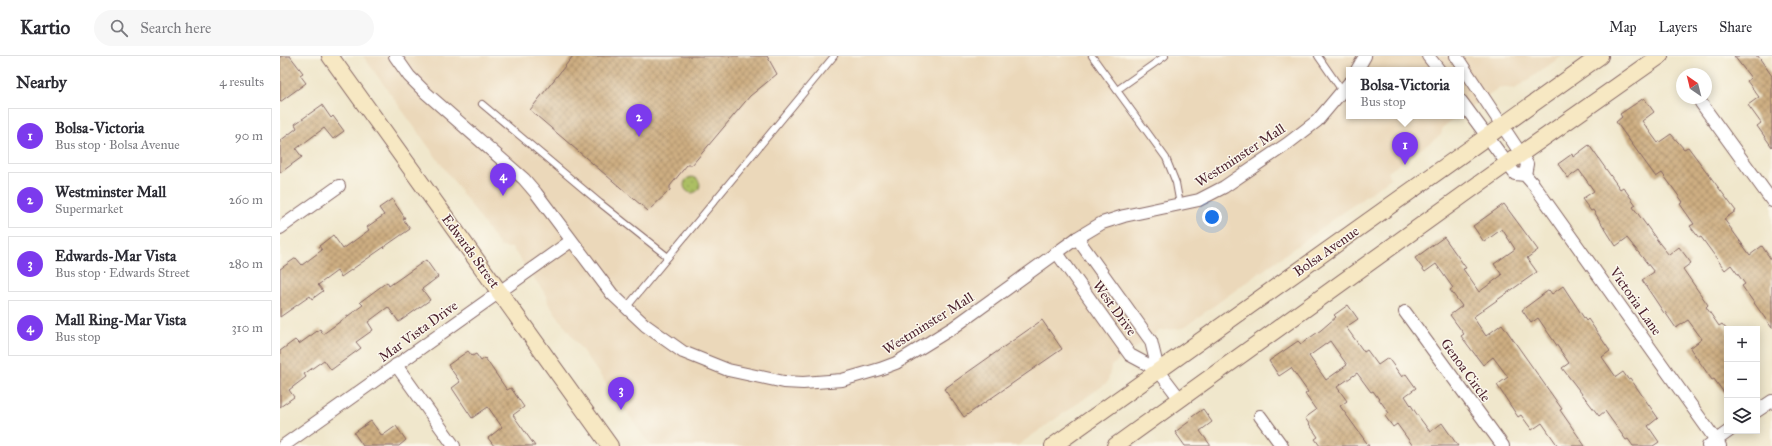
<!DOCTYPE html>
<html lang="en">
<head>
<meta charset="utf-8">
<style>
	:root { --surface:#fff; --page:#f7f7f7; --text:#2b2b33; --muted:#7c7c81; --line:#e1e1e2; --accent:#7c3aed }
	body { margin:0; font-family:"IM FELL Great Primer",serif; background:var(--page); color:var(--text) }
	.controls { position:absolute; right:12px; bottom:12px; display:grid; overflow:hidden; border-radius:0px; box-shadow:0 2px 10px #0003 }
	.controls button { width:36px; height:36px; display:grid; place-items:center; padding:0; border:0; border-bottom:1px solid var(--line); background:var(--surface); color:var(--text); font:20px sans-serif }
	.compass { position:absolute; left:1396px; top:12px; width:36px; height:36px; border-radius:50%; background:var(--surface); box-shadow:0 2px 10px #0003; rotate:325deg }
	.you { position:absolute; left:932px; top:161px; width:14px; height:14px; margin:-10px; border:3px solid #fff; border-radius:50%; background:#1a73e8; box-shadow:0 0 0 6px #1a73e833 }
	.badge { display:grid; place-items:center; width:26px; height:26px; border-radius:50%; background:var(--accent); color:#fff; font-size:13px; font-weight:700 }
	.pin { position:absolute; translate:-50% -33px; filter:drop-shadow(0 1px 2px #0008) }
	.pin::after { content:''; position:absolute; top:21px; width:14px; height:12px; background:inherit; clip-path:polygon(0 0,100% 0,50% 100%) }
	.popup { position:absolute; left:1066px; top:11px; width:118px; height:52px; box-sizing:border-box; display:grid; place-content:center; border-radius:0px; background:var(--surface); filter:drop-shadow(0 1px 3px #0005); font-size:13px; white-space:nowrap; color:var(--muted) }
	.popup b { font-size:15px; color:var(--text) }
	.popup::after { content:''; position:absolute; left:50%; top:100%; margin-left:-8px; border:8px solid transparent; border-top-color:var(--surface) }
	.list { margin:0; padding:0; list-style:none }
	h2 { display:flex; justify-content:space-between; align-items:center; height:52px; margin:0; padding:0 16px; font-size:17px }
	h2 small { font-size:13px; font-weight:400; color:var(--muted) }
	.list li { display:grid; grid-template-columns:26px 1fr auto; gap:12px; align-items:center; box-sizing:border-box; height:56px; margin:0 8px 8px; padding:0 8px; border:1px solid var(--line); border-radius:0px }
	.list b { display:block; font-size:15px; white-space:nowrap }
	.list p { margin:0; font-size:13px; white-space:nowrap; color:var(--muted) }
	.list em { font-size:13px; font-style:normal; color:var(--muted) }
	.icon { flex:none; width:22px; height:22px; fill:none; stroke:currentColor; stroke-width:2; stroke-linecap:round; stroke-linejoin:round }
	.map { position:relative; flex:none; width:1492px; height:390px; overflow:hidden }
	header { display:flex; align-items:center; gap:24px; box-sizing:border-box; height:56px; padding:0 20px; background:var(--surface); border-bottom:1px solid var(--line) }
	header strong { font-size:19px }
	nav { display:flex; gap:22px; margin-inline-start:auto; font-size:14px }
	.search { width:280px; height:36px; background:var(--page); display:flex; align-items:center; gap:10px; box-sizing:border-box; padding:0 14px; border-radius:22px; color:var(--muted); font-size:15px }
	main { display:flex }
	aside { flex:1; background:var(--surface) }
	.map>svg:first-child { display:block }
</style>
</head>
<body>
<header>
<strong>Kartio</strong>
<div class="search"><svg class="icon" aria-label="search" viewBox="0 0 24 24"><circle cx="10" cy="10" r="6"/><path d="M15 15l6 6"/></svg>Search here</div>
<nav><a>Map</a><a>Layers</a><a>Share</a></nav>
</header>
<main>
<aside>
<h2>Nearby<small>4 results</small></h2>
<ul class="list">
<li><span class="badge">1</span><div><b>Bolsa-Victoria</b><p>Bus stop · Bolsa Avenue</p></div><em>90 m</em></li>
<li><span class="badge">2</span><div><b>Westminster Mall</b><p>Supermarket</p></div><em>260 m</em></li>
<li><span class="badge">3</span><div><b>Edwards-Mar Vista</b><p>Bus stop · Edwards Street</p></div><em>280 m</em></li>
<li><span class="badge">4</span><div><b>Mall Ring-Mar Vista</b><p>Bus stop</p></div><em>310 m</em></li>
</ul>
</aside>
<div class="map">
<svg width="1492" height="390" viewBox="0 0 1492 390">
	<defs>
		<pattern id="grass-dots" width="8" height="8" patternUnits="userSpaceOnUse"><rect width="8" height="8" fill="#acbf63"/><path d="M2 2h.1M6 6h.1" fill="none" stroke="#8e9b52" stroke-width="1.8" stroke-linecap="round"/></pattern>
		<pattern id="building-cross-hatch" width="8" height="8" patternUnits="userSpaceOnUse"><rect width="8" height="8" fill="#ceae82"/><path d="M0 0l8 8M0 8l8-8" fill="none" stroke="#a98d6b"/></pattern>
	</defs>
	<rect width="100%" height="100%" fill="#fbf7ec"/>
	<filter id="ink" filterUnits="userSpaceOnUse"><feTurbulence type="fractalNoise" baseFrequency=".025" numOctaves="2"/><feDisplacementMap in="SourceGraphic" scale="8" xChannelSelector="R" yChannelSelector="G"/><feConvolveMatrix kernelMatrix="1 2 1 2 8 2 1 2 1" color-interpolation-filters="sRGB"/></filter>
	<filter id="wash" filterUnits="userSpaceOnUse"><feTurbulence type="fractalNoise" baseFrequency=".012" numOctaves="4" result="noise"/><feDisplacementMap in="SourceGraphic" scale="16" xChannelSelector="R" yChannelSelector="G"/><feGaussianBlur stdDeviation="0.9" result="paint"/><feColorMatrix in="noise" values="0 0 0 0 0 0 0 0 0 0 0 0 0 0 0 0 0 1.4 0 .05"/><feComposite in="paint" operator="in"/></filter>
	<g filter="url(#wash)">
		<rect width="100%" height="100%" fill="#f0e7cc"/>
		<path fill="#ebd8ba" d="M83,0H1282L1235,33L1220,31L1181,58V14H1069V60H1178L1163,71L1161,79L1108,116L1111,122L903,272L879,275L831,310L828,326L737,390H371L268,247L267,240L232,192L221,191Z"/>
		<circle fill="url(#grass-dots)" stroke="#7b6f47" cx="412" cy="129" r="8"/>
		<g id="blocks">
			<g fill="url(#building-cross-hatch)" fill-rule="evenodd">
				<path d="M0,0H10L23,17L20,19L26,27L0,46Z"/>
				<path d="M293,0H487L497,18L470,40L412,109H407L390,130V134L368,155L250,54Z"/>
				<path d="M1454,0H1478L1492,20V91L1477,70L1481,67L1468,49L1479,41L1467,25L1471,22Z"/>
				<path d="M1364,42L1374,56L1362,65L1378,87L1391,78L1404,93L1408,91L1456,155L1444,163L1470,199L1482,190L1492,205V272L1462,230L1465,228L1451,209L1445,214L1421,181L1419,182L1410,170L1414,168L1400,148L1403,146L1382,117L1376,121L1336,66L1342,61L1340,58Z"/>
				<path d="M42,49L51,62L53,60L64,75L53,83L44,72L16,93L22,101L0,117V85L17,72L15,68Z"/>
				<path d="M1309,89L1340,133L1343,131L1356,149L1353,151L1380,188L1389,199L1399,191L1411,207L1403,213L1428,249L1426,251L1439,270L1442,268L1447,274V341L1434,323L1432,324L1410,292L1422,283L1408,264L1396,272L1385,256L1384,257L1362,224L1374,216L1347,182L1336,190L1313,154L1311,155L1302,143L1314,135L1299,114L1288,122L1278,108L1292,98L1293,101Z"/>
				<path d="M112,143L125,162L123,163L130,173L61,221L57,215L38,229L43,235L32,243L30,240L0,261V213L16,202L22,209L42,194L39,190L53,179L63,193L89,174L87,171L104,159L99,152Z"/>
				<path d="M1224,148L1258,194L1247,202L1257,216L1193,261L1206,280L1222,268L1282,353L1280,354L1305,390H1278L1262,367L1252,374L1241,359L1238,361L1217,329L1228,321L1213,301L1203,309L1181,280L1184,278L1170,259L1182,250L1170,234L1173,232L1156,208L1145,216L1135,202L1164,181L1186,212L1183,213L1199,236L1222,219L1214,208L1235,193L1222,173L1204,186L1193,170Z"/>
				<path d="M146,204L158,221L142,233L150,244L119,266L108,251L88,266L93,274L76,286L81,292L51,314L44,304L24,318L26,321L9,334L14,341L0,351V295L15,284L19,288L40,273L43,278L83,249L80,246L107,226L109,230Z"/>
				<path d="M1283,230L1306,265L1308,263L1330,295L1322,301L1336,321L1343,316L1348,323L1350,322L1378,362L1368,370L1379,386L1373,390H1353L1348,383L1346,384L1325,355L1319,360L1282,312L1289,307L1258,262L1251,267L1242,254L1269,234L1272,238Z"/>
				<path d="M1068,249L1078,263L1066,271L1084,296L1087,294L1098,309L1108,302L1122,321L1126,318L1136,332L1125,340L1136,357L1150,376L1162,367L1178,390H1133L1117,368L1113,371L1105,360L1109,357L1093,335L1091,336L1077,317L1057,331L1067,345L1060,350L1089,390H1040L1035,383L1038,381L1025,362L1036,354L1025,338L1028,336L1011,312L999,320L989,305L1018,285L1021,288L1041,274L1056,261L1054,259ZM1050,285L1067,309L1046,324L1029,300Z"/>
				<path d="M762,264L782,293L684,361L664,333Z"/>
				<path d="M188,295L192,300L196,298L201,305L205,302L227,334L231,332L244,351L233,359L255,390H214L208,382L222,371L208,351L192,362L172,332L180,326L168,309Z"/>
				<path d="M923,353L932,366L920,375L931,390H905L895,376L910,365L909,363Z"/>
				<path d="M91,365L102,380L116,370L126,384L119,390H83L74,377Z"/>
			</g>
		</g>
	</g>
	<g filter="url(#ink)">
		<use href="#blocks" fill-opacity="0" stroke="#846563" stroke-width="1"/>
		<g fill="none" stroke-linecap="round" stroke-linejoin="round">
			<defs>
				<g id="lane">
					<path d="M812,0L886,102L896,127L900,149"/>
					<path d="M1038,0L1063,36"/>
					<path d="M837,34L885,0"/>
					<path d="M202,48L320,147L388,201"/>
					<path d="M346,252L554,0"/>
				</g>
				<g id="street">
					<path d="M115,0L129,20L146,37L244,123L256,137L332,238L365,269L403,296L448,314L504,326L523,327L562,324L600,313L616,307L674,271L797,182L822,167L844,160L919,144L944,131L1007,88L1037,65L1069,27"/>
					<path d="M1148,0L1159,14"/>
					<path d="M1176,0L1241,98L1247,108L1245,119"/>
					<path d="M1077,14L1085,0"/>
					<path d="M1181,45L1235,118L1245,119L1254,129L1440,390"/>
					<path d="M1421,47L1492,145"/>
					<path d="M0,172L59,130"/>
					<path d="M797,182L871,285L878,314L900,343"/>
					<path d="M777,197L850,299L878,314"/>
					<path d="M1125,256L1223,390"/>
					<path d="M116,309L174,390"/>
					<path d="M1477,355L1492,345"/>
					<path d="M980,360L1002,390"/>
					<path d="M3,390L291,185"/>
					<path d="M1428,390L1449,375"/>
				</g>
				<g id="secondary">
					<path d="M50,0L330,390"/>
					<path d="M773,390L1320,0"/>
					<path d="M835,390L1211,119L1380,0"/>
				</g>
			</defs>
			<use href="#lane" stroke="#846563" stroke-width="8"/>
			<use href="#street" stroke="#846563" stroke-width="14"/>
			<use href="#secondary" stroke="#846563" stroke-width="18"/>
			<use href="#lane" stroke="#fff" stroke-width="6"/>
			<use href="#street" stroke="#fff" stroke-width="12"/>
			<use href="#secondary" stroke="#f7e8c3" stroke-width="16"/>
		</g>
	</g>
	<g text-anchor="middle" stroke-width="3" stroke-linejoin="round" paint-order="stroke">
		<g font-size="14" fill="#4a1f2b" stroke="#fbf7ec">
			<text transform="translate(960 99) rotate(-33)" y="5">Westminster Mall</text>
			<text transform="translate(191 195) rotate(54)" y="5">Edwards Street</text>
			<text transform="translate(1046 195) rotate(-35)" y="5">Bolsa Avenue</text>
			<text transform="translate(1356 245) rotate(55)" y="5">Victoria Lane</text>
			<text transform="translate(835 252) rotate(54)" y="5">West Drive</text>
			<text transform="translate(648 267) rotate(-32)" y="5">Westminster Mall</text>
			<text transform="translate(138 275) rotate(-36)" y="5">Mar Vista Drive</text>
			<text transform="translate(1186 314) rotate(54)" y="5">Genoa Circle</text>
		</g>
	</g>
</svg>
<div class="controls">
<button>+</button>
<button>−</button>
<button><svg class="icon" aria-label="layers" viewBox="0 0 24 24"><path d="M12 4l9 5-9 5-9-5zM3 14l9 5 9-5"/></svg></button>
</div>
<svg class="compass" viewBox="-18 -18 36 36"><path d="M0-13l5 13h-10z" fill="#e53935"/><path d="M0 13l5-13h-10z" fill="#7c7c81"/></svg>
<div class="you"></div>
<div class="pin badge" style="left:1125px;top:109px">1</div>
<div class="popup"><b>Bolsa-Victoria</b>Bus stop</div>
<div class="pin badge" style="left:359px;top:81px">2</div>
<div class="pin badge" style="left:341px;top:354px">3</div>
<div class="pin badge" style="left:223px;top:140px">4</div>
</div>
</main>
</body>
</html>
